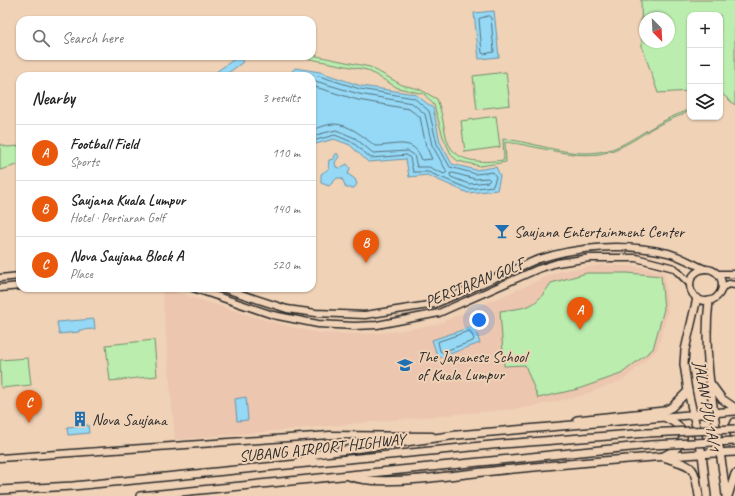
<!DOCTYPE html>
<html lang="en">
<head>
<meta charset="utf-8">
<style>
	:root { --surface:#fff; --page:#f6f6f6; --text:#222; --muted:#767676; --line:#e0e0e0; --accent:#ea580c }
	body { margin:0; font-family:Caveat,sans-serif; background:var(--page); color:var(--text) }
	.controls { position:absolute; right:12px; top:12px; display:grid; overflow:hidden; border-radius:8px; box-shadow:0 1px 3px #0004 }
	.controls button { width:36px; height:36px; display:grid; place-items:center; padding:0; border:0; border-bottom:1px solid var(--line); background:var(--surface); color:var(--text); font:20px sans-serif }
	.compass { position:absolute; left:639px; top:12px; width:36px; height:36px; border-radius:50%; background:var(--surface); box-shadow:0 1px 3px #0004; rotate:156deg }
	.you { position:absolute; left:479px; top:320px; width:14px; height:14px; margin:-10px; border:3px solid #fff; border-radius:50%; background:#1a73e8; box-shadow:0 0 0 6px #1a73e833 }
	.badge { display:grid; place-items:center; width:26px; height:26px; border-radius:50%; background:var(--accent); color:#fff; font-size:13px; font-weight:700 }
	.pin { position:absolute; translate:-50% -33px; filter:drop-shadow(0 1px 2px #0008) }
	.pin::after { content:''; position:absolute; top:21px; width:14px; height:12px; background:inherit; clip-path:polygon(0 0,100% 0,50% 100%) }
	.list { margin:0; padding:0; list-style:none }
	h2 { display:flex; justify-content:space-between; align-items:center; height:52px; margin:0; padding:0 16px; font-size:17px }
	h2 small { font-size:13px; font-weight:400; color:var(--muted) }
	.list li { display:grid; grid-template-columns:26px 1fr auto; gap:12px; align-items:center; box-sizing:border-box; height:56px; padding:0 16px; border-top:1px solid var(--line) }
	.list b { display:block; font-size:15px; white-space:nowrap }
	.list p { margin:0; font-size:13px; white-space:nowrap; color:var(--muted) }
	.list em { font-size:13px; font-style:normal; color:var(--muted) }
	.icon { flex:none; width:22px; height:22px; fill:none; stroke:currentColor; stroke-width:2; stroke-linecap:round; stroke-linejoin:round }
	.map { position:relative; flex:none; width:735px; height:496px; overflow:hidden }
	.search { position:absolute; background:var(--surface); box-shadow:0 1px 3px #0004; left:16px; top:16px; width:300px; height:44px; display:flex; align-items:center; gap:10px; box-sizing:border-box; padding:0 14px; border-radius:12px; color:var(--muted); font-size:15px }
	.panel { position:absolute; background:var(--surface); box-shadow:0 1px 3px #0004; left:16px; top:72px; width:300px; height:220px; border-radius:12px }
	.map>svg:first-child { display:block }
</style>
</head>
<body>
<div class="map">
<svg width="735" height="496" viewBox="0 0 735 496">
	<rect width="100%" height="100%" fill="#f0d2b6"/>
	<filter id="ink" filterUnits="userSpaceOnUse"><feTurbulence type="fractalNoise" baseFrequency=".025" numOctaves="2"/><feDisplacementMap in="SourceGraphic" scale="8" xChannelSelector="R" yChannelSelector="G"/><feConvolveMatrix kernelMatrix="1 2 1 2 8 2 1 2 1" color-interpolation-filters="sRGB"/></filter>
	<g filter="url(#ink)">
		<path fill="#ecc6af" d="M601,265L641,267L664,273L668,312L657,350L625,379L577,397L524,408L175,440L162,288L268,321L301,329L319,333L362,334L391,332L435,325L561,271Z"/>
		<g fill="#baedae" stroke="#728c6c" fill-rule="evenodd">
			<path d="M641,0H735V105L720,92V15H690V91L658,93L642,46ZM645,18H669V42H645Z"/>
			<path d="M312,55L370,67L402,85L419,89L437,99C442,113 443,122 446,136C452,164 481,163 504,160L503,139C535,142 567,157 599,152C618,150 635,137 651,128C663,120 677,115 690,109V111C677,117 663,122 651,129C636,139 618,151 599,154C569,158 535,145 505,142L506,162L480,166L458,161L452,156L443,137L434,105L424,94L398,88L367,70L294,56Z"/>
			<path d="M506,72L510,105L477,109L473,76Z"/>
			<path d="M496,116L500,147L465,152L461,121Z"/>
			<path d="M0,144L7,147L20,146V164L0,170Z"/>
			<path d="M587,273H628L661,276L664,309L653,349L621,374L578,389L538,398L525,365L504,366L500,311C529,307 534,309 551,283Z"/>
			<path d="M154,340L157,376L110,381L106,345Z"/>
			<path d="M28,358L31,385L1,388L0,360Z"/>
		</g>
		<g fill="#95d9f6" stroke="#6b93a5">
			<path d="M494,11L499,57L479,59L474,13Z"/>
			<path d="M239,56L243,62L224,76H215L213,74Z"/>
			<path d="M295,68L320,72L361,86L415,94L433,108L440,142L452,164L476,170L496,167L500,176L497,190L468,193L427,175L409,177L406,159L368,162L350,145L334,139L312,145V76H288Z"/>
			<path d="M337,153L339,157L335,162L336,167L340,168L347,164L350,168L348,174L355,179L357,184L354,188H346L342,178H337L329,186L321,183V174C332,166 327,173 329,160L334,159L335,155Z"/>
			<path d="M94,319L95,329L79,330V332L59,334L57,322Z"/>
			<path d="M474,326L480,343L438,358L432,340Z"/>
			<path d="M246,397L248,420L237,421L235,399Z"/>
			<path d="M88,425L89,433L68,435L67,427Z"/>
		</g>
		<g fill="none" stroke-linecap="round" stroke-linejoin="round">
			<g stroke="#55717c" stroke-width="1">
				<path d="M489,16L491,18L494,52L484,54L482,53L479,19Z"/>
				<path d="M294,76L297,73L319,76L360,89L414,98L429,111L437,144L450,167L476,174L493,172L496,177L493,186L469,189L428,172H413L410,158L407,155L371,158L352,142L335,135L312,141"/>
				<path d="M312,80L359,94L412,103L425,114L432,145L447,172L444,174L429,167H417L414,155L408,151L373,153L355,138L336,130L312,136"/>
				<path d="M312,86L358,100L409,109L420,117L426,146L432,159L422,160C413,136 396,146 375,146C364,137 349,124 334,124C327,124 319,128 312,130"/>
				<path d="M453,173L475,179L488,178L490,180L488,182L469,184L451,177L450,174Z"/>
				<path d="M470,331L474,339L473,341L442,352L440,351L438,342Z"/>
			</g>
			<defs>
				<g id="minor">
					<circle cx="706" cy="285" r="16"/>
					<path d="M718,274H735"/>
					<path d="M0,278L20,276"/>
					<path d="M722,287L729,284L735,285"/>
					<path d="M0,288L20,286"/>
					<path d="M193,288L273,315L318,324L354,326L377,325L439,313L538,269L557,263L590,258H636L674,268L690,284"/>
					<path d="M222,288L287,309L316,313L365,315L435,304L536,260C578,246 625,243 668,253C680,256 693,264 705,269"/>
					<path d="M0,458L330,435L432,436"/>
				</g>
				<g id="major">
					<path d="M697,298L685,350L684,364L688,391L702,454L707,496"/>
					<path d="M709,301C701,366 719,431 726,496"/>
					<path d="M711,384L722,399L735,408"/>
					<path d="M577,420L664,411L672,407L688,391"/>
					<path d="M735,422L733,427L735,437"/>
					<path d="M664,456C686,445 692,430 666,418"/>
					<path d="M666,458C695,467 694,465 699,496"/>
					<path d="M298,463L317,454L457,435L735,411"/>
					<path d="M349,476C379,488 459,474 493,471C574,463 654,456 735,452"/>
					<path d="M0,490L73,486L502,444L647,433"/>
					<path d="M140,496L651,445"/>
					<path d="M728,496L735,474"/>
				</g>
			</defs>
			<use href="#minor" stroke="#2b2b2b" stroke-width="9"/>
			<use href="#major" stroke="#2b2b2b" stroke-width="10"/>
			<use href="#minor" stroke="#f0d2b6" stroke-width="6"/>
			<use href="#major" stroke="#f0d2b6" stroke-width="7"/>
			<defs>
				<g id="major-bridge">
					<path d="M647,433L735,429"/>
					<path d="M651,445L735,441"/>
				</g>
			</defs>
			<use href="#major-bridge" stroke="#2b2b2b" stroke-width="10" stroke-linecap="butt"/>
			<use href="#major-bridge" stroke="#f0d2b6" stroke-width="7"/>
		</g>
	</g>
	<defs>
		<symbol id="bar-bare" viewBox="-9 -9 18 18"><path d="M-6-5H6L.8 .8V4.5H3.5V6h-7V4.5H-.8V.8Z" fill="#1f6fb2" stroke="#f0d2b6" stroke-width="2.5" paint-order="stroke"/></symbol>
		<symbol id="school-bare" viewBox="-9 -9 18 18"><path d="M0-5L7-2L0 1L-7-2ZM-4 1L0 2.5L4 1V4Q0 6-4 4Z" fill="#1f6fb2" stroke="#f0d2b6" stroke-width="2.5" paint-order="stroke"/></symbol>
		<symbol id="building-bare" viewBox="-9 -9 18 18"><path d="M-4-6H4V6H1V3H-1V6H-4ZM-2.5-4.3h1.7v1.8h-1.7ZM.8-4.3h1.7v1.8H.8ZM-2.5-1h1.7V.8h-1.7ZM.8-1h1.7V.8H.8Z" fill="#1f6fb2" stroke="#f0d2b6" stroke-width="2.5" paint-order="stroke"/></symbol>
	</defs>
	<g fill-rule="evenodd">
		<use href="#bar-bare" x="491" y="220" width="22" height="22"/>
		<use href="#school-bare" x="394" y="354" width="22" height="22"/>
		<use href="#building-bare" x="69" y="408" width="22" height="22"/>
	</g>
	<g text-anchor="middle" stroke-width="4" stroke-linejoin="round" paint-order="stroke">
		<g font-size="16" fill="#2b2b2b" stroke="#f0d2b6" text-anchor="start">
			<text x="514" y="237">Saujana Entertainment Center</text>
			<text x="417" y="362">The Japanese School<tspan x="417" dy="18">of Kuala Lumpur</tspan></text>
			<text x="92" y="425">Nova Saujana</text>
		</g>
		<g font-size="16" fill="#2b2b2b" stroke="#f0d2b6">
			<text transform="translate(474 282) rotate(-22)" y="6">PERSIARAN GOLF</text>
			<text transform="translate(708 406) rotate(80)" y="6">JALAN PJU 1A/1</text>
			<text transform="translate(322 447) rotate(-6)" y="6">SUBANG AIRPORT HIGHWAY</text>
		</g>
	</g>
</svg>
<div class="controls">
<button>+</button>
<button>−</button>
<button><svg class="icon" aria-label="layers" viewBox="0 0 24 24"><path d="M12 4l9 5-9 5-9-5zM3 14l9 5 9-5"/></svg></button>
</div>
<svg class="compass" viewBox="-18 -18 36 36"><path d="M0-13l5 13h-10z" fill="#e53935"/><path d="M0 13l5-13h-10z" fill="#767676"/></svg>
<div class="you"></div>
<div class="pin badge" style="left:580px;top:330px">A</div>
<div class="pin badge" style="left:366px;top:263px">B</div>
<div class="pin badge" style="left:29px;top:423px">C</div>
<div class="search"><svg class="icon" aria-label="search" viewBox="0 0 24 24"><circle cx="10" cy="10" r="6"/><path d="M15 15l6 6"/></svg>Search here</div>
<section class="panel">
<h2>Nearby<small>3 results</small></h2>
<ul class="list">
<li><span class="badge">A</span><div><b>Football Field</b><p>Sports</p></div><em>110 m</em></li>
<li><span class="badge">B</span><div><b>Saujana Kuala Lumpur</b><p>Hotel · Persiaran Golf</p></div><em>140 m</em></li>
<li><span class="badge">C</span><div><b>Nova Saujana Block A</b><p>Place</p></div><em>520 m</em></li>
</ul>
</section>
</div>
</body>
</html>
